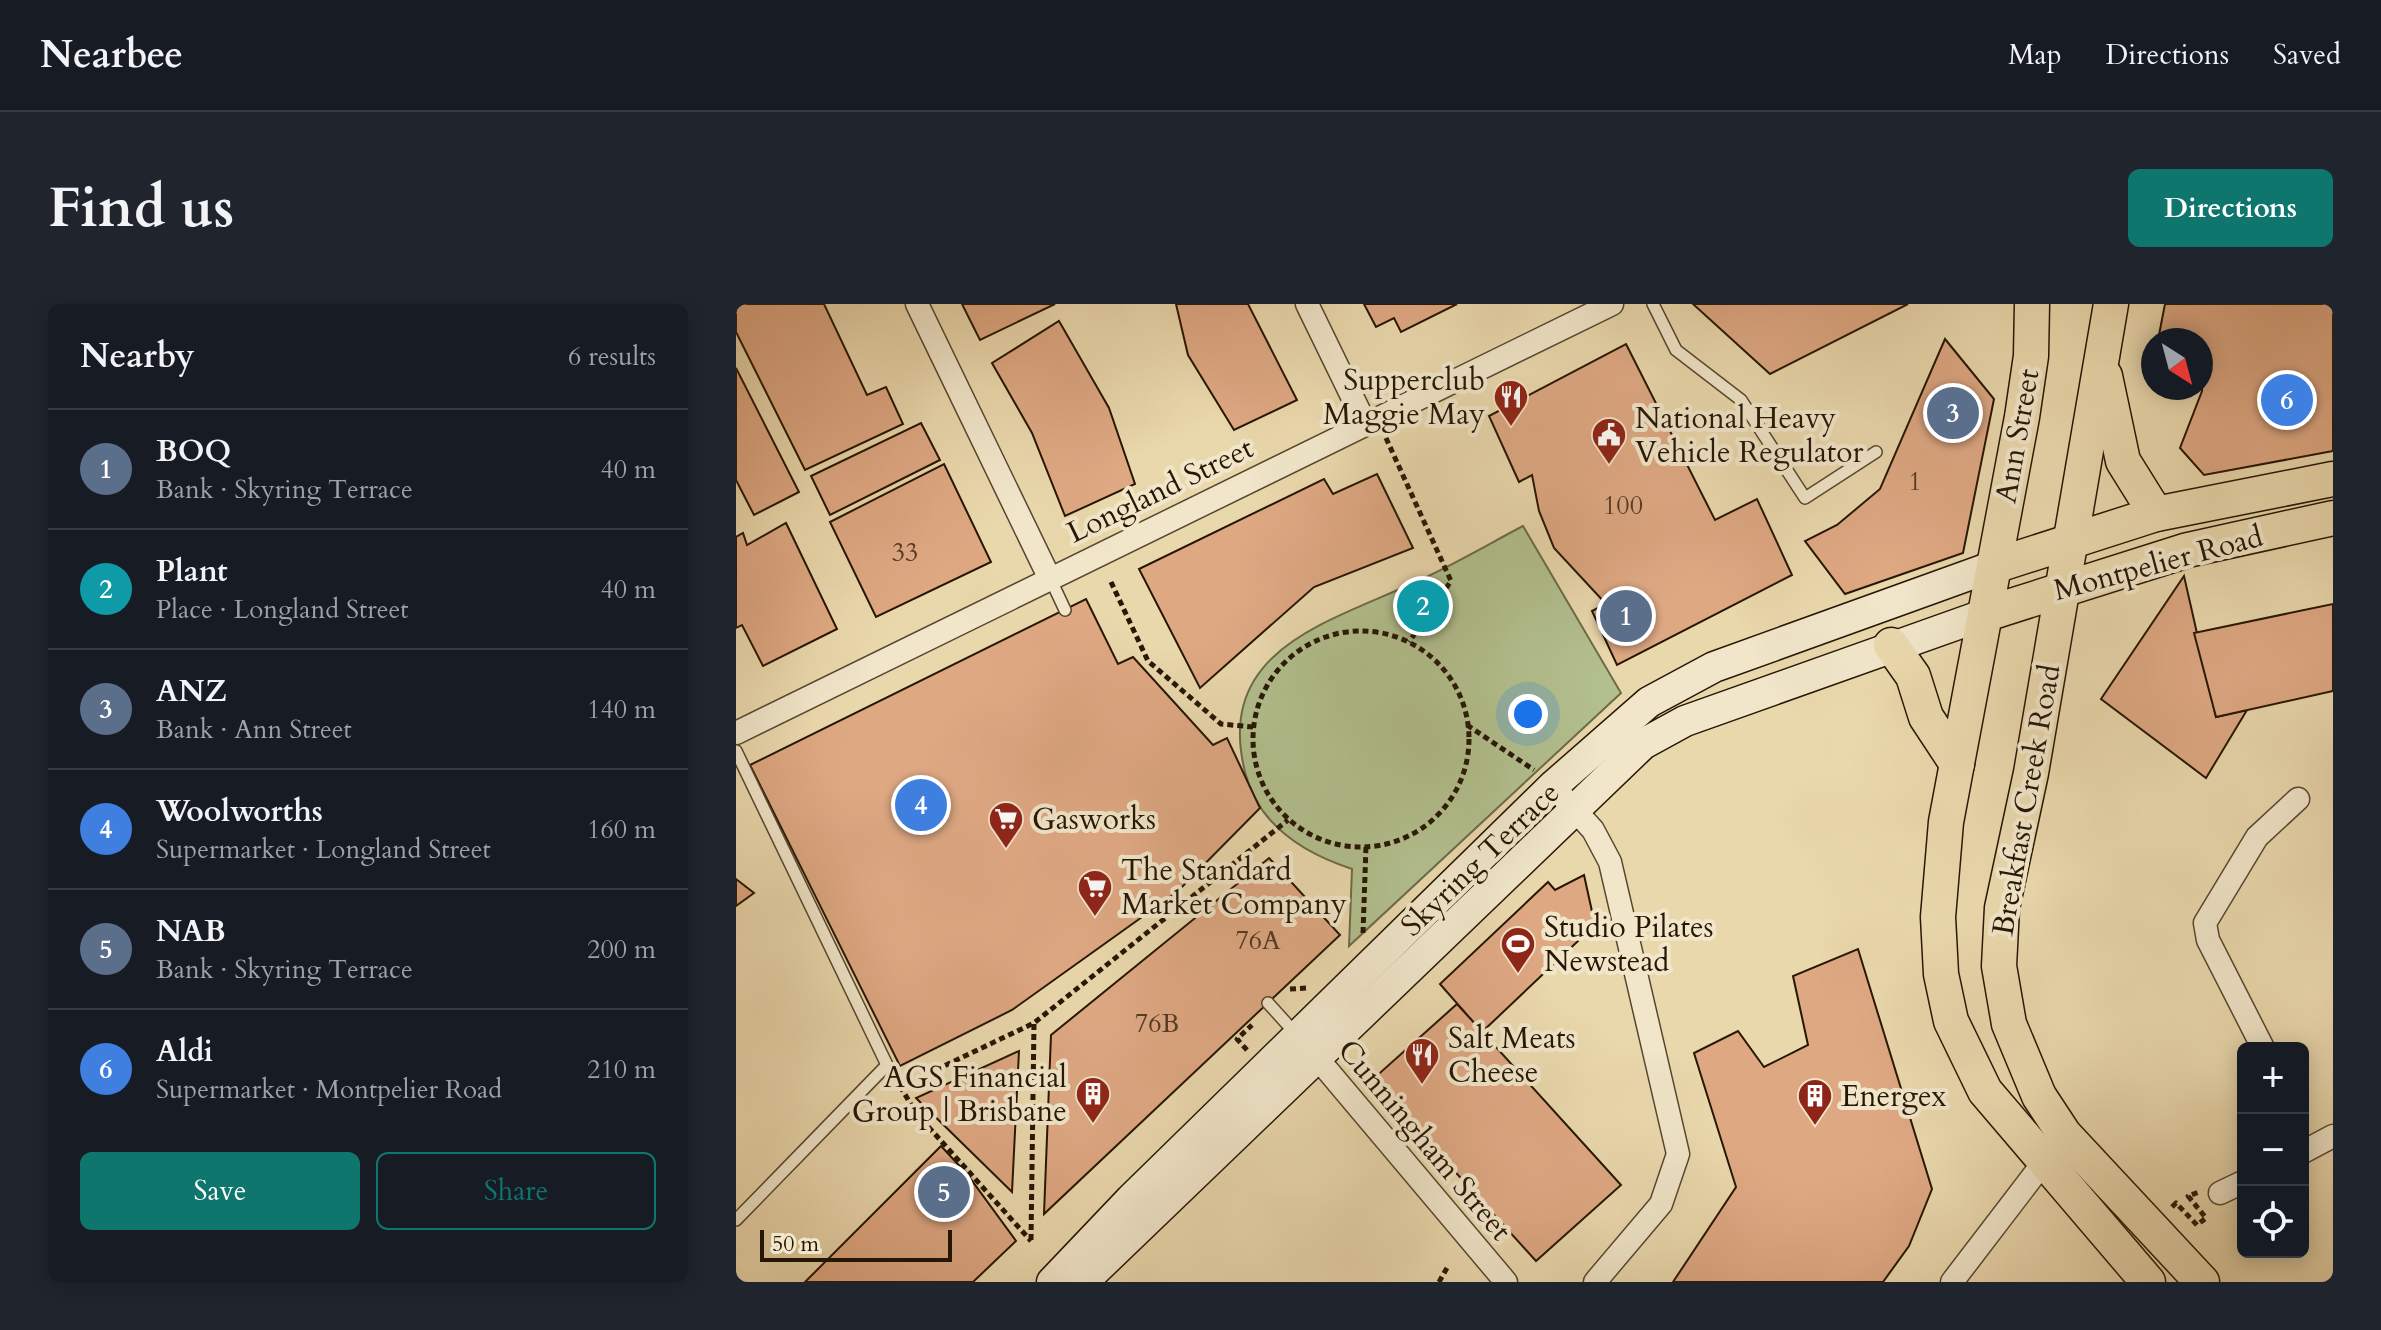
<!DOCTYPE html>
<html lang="en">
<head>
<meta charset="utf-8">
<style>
	:root { --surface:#171b24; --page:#20242c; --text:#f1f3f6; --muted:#9ea1a6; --line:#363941; --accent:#0f766e }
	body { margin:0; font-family:Cardo,serif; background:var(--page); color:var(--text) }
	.controls { position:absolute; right:24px; bottom:24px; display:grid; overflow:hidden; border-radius:12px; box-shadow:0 4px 20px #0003 }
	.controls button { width:72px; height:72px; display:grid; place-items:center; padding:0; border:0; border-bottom:2px solid var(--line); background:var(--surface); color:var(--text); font:40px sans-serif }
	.compass { position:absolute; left:1405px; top:24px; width:72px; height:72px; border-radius:50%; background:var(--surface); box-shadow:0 4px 20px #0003; rotate:144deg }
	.scale { position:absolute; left:24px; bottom:20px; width:192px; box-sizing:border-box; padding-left:8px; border:4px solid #261604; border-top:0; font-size:22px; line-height:28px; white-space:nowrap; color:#261604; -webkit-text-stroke:6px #f1e6ca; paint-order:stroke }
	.you { position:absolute; left:792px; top:410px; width:28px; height:28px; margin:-20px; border:6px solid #fff; border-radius:50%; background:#1a73e8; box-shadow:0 0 0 12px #1a73e833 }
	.badge { display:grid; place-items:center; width:52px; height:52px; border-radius:50%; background:var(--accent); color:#fff; font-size:26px; font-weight:700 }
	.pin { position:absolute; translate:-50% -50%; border:4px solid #fff; box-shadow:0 2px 8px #0006 }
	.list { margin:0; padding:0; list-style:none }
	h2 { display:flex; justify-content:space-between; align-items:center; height:104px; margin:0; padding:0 32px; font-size:34px }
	h2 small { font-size:26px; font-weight:400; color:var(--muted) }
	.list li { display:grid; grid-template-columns:52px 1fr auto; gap:24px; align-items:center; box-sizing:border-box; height:120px; padding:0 32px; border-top:2px solid var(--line) }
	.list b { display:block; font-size:30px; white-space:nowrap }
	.list p { margin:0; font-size:26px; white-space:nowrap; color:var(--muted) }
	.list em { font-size:26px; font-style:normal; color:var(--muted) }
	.actions { display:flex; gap:16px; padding:24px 32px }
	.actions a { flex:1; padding:18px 0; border:2px solid var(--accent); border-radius:12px; text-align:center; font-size:28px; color:var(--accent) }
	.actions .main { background:var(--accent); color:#fff }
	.icon { flex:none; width:44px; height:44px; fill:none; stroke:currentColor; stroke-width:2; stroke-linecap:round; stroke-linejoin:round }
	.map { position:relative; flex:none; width:1597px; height:978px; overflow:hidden; border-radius:12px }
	header { display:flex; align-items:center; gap:48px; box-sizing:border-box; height:112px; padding:0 40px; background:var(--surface); border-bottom:2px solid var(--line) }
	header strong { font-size:38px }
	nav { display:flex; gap:44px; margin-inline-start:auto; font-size:28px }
	.intro { display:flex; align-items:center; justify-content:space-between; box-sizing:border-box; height:192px; padding:0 48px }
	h1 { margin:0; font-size:56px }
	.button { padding:20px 36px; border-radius:12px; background:var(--accent); color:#fff; font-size:28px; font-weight:700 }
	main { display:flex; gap:48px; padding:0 48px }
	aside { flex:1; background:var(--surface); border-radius:12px; box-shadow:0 4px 20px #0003 }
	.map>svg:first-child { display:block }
</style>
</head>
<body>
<header>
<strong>Nearbee</strong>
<nav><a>Map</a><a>Directions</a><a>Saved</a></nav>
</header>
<div class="intro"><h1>Find us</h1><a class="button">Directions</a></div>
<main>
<aside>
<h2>Nearby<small>6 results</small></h2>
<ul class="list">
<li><span class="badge" style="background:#5c6f8a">1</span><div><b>BOQ</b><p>Bank · Skyring Terrace</p></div><em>40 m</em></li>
<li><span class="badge" style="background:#0f9aa8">2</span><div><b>Plant</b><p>Place · Longland Street</p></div><em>40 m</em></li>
<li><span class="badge" style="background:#5c6f8a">3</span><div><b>ANZ</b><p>Bank · Ann Street</p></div><em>140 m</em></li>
<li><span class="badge" style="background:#3f7fe0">4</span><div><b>Woolworths</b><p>Supermarket · Longland Street</p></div><em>160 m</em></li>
<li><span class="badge" style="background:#5c6f8a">5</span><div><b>NAB</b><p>Bank · Skyring Terrace</p></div><em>200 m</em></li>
<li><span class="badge" style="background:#3f7fe0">6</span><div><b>Aldi</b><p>Supermarket · Montpelier Road</p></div><em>210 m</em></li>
</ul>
<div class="actions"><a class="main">Save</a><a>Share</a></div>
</aside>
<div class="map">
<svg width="1597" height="978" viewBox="0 0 1597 978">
	<rect width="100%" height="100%" fill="#ead8ad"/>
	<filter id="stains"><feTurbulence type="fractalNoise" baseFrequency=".0025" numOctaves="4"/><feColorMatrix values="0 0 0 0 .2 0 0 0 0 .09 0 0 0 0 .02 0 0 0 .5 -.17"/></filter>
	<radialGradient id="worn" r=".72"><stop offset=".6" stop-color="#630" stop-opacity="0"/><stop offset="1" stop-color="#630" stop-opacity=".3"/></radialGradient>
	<path fill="#b2c08e" stroke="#6c6b49" stroke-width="2" d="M787,222L885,389L613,642L616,565C567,549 522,521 509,468C479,348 587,320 673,281C712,264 749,242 787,222Z"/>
	<g fill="#dea883" stroke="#261604" stroke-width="2">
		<path d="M0,0H88L131,91L150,83L167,120L69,166L0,28Z"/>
		<path d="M226,0H319L244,36Z"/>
		<path d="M440,0H512L561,96L498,126L452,51Z"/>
		<path d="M628,0H721L665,28L658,14L640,23Z"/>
		<path d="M957,0H1172L1034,70Z"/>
		<path d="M1429,0H1597V147L1468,171L1444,144L1466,87L1465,36H1422Z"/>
		<path d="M323,17L373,104L399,180L329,212L296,129L256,59Z"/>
		<path d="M1209,35L1258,95L1227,249L1109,290L1069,237L1101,221L1144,185Z"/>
		<path d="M890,40L979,216L1021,195L1056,271L881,361L856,307L870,300L818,244L803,207L796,171L783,178L753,112Z"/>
		<path d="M0,64L63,188L18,211L0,176Z"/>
		<path d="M185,119L204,156L94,211L75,172Z"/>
		<path d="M208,160L255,258L140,313L94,218Z"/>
		<path d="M641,170L677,244L578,283L464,384L403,265L588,175L597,190Z"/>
		<path d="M50,219L101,325L27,362L6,321L0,324V233L7,229L11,241Z"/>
		<path d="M1448,272L1480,413L1511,406L1470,474L1365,395Z"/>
		<path d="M350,295L382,360L397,353L477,441L491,434L524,504L441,588L276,706L164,762L14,461Z"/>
		<path d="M1597,300V387L1480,413L1458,329Z"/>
		<path d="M533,554L604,631L308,910L315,731Z"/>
		<path d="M848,571L859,621L746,728L704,680L812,578L819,586Z"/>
		<path d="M0,575L18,589L0,602Z"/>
		<path d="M1122,645L1196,885L1173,942L1147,978H937L1000,883L958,749L1002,727L1028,763L1072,741L1057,672Z"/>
		<path d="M721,700L885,881L800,957L636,776Z"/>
		<path d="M283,747L276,888L180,794Z"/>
		<path d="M205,842L231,870L280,937L237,978H69Z"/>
	</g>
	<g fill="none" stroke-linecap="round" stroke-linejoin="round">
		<defs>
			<g id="lane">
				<path d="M917,0L940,46L1005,96L1069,194L1140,148"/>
				<path d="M314,274L329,306"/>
				<path d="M0,447L151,761L0,916"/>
				<path d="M532,699L561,731"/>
			</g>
			<g id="street">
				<path d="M181,0L313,273"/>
				<path d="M571,0L629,119"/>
				<path d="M0,429L876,0"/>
				<path d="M817,482L857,526L874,558L942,850L925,900L859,978"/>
				<path d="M571,742L770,978"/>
				<path d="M1527,744L1472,636L1469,619L1521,533L1562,495"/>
				<path d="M1567,848L1597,832"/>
				<path d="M1484,889L1507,878"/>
				<path d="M1216,978L1307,859"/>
			</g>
			<g id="secondary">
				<path d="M316,978L395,895L817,482L913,398L978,363L1258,262"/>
				<path d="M347,978L907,440L949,417L1250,310"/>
			</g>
			<g id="primary">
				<path d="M1296,0L1295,52L1286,113L1210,518L1202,613L1205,670L1215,717L1249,787L1412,978"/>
				<path d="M1375,0L1295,469L1266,604L1263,662L1273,720L1303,792L1328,830L1466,978"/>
				<path d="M1369,72L1387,157L1420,210"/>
				<path d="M1258,262L1420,210L1597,175"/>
				<path d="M1250,310L1452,246L1597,214"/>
				<path d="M1155,341L1177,372L1190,413L1221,460"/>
			</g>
		</defs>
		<use href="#lane" stroke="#57462e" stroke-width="14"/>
		<use href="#street" stroke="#57462e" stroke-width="25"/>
		<use href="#secondary" stroke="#261604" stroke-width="33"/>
		<use href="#primary" stroke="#261604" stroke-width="37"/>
		<g stroke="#261604" stroke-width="5" stroke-dasharray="6 4" stroke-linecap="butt">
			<path d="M650,134L715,277L673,338"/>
			<path d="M375,278L412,357L485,420L517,423"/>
			<circle cx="625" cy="435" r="108"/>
			<path d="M731,421L798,466"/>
			<path d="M627,629L630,542"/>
			<path d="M554,685L572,684"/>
			<path d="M511,746L501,735L516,721"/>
			<path d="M164,782L180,809L295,937"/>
			<path d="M164,783L298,719L552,516"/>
			<path d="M1436,903L1440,899L1461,921L1470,914L1452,892L1463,888"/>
			<path d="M295,936L298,719"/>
			<path d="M703,978L711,964"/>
		</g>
		<use href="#lane" stroke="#f1e6ca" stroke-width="11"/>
		<use href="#street" stroke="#f1e6ca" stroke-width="22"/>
		<use href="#secondary" stroke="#f1e6ca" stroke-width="30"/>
		<use href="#primary" stroke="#ead8ad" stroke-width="34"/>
	</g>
	<defs>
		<symbol id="restaurant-pin" viewBox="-11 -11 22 30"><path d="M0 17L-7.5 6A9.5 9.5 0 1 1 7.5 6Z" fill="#8f2418" stroke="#f1e6ca"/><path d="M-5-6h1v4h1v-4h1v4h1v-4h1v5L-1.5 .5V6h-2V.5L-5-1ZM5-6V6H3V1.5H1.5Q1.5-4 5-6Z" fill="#fff"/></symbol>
		<symbol id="civic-pin" viewBox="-11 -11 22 30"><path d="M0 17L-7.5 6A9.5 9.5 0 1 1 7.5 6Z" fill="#8f2418" stroke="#f1e6ca"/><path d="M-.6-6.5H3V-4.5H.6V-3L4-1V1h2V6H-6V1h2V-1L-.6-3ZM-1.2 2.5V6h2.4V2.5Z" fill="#fff"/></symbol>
		<symbol id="supermarket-pin" viewBox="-11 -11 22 30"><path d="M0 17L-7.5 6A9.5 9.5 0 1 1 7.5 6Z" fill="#8f2418" stroke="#f1e6ca"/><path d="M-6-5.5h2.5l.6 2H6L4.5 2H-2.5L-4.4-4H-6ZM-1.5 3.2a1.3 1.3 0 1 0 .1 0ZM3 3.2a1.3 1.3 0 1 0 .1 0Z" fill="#fff"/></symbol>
		<symbol id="stadium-pin" viewBox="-11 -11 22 30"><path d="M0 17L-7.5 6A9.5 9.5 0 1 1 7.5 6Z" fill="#8f2418" stroke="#f1e6ca"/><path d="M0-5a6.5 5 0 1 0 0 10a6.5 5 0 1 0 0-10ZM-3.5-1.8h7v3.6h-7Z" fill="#fff"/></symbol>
		<symbol id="building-pin" viewBox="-11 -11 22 30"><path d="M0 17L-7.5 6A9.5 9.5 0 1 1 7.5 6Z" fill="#8f2418" stroke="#f1e6ca"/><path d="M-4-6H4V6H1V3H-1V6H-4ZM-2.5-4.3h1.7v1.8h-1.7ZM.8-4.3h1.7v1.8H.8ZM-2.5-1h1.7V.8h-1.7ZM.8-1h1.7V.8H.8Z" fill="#fff"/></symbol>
	</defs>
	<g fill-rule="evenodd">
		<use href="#restaurant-pin" x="755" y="73" width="40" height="54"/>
		<use href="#civic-pin" x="853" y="111" width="40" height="54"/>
		<use href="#supermarket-pin" x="250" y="495" width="40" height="54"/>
		<use href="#supermarket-pin" x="339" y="563" width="40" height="54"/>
		<use href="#stadium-pin" x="762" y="620" width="40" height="54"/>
		<use href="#restaurant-pin" x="666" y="731" width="40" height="54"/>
		<use href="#building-pin" x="337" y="770" width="40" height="54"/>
		<use href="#building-pin" x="1059" y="772" width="40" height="54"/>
	</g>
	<g text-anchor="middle" stroke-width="8" stroke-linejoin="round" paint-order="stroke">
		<g font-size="26" fill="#543a24">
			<text x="1179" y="186">1</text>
			<text x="887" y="210">100</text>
			<text x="169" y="257">33</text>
			<text x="522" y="645">76A</text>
			<text x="421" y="728">76B</text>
		</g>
		<g font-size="30" fill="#261604" stroke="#f1e6ca" text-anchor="start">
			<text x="749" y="86" text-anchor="end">Supperclub<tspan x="749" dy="34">Maggie May</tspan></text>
			<text x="899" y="124">National Heavy<tspan x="899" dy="34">Vehicle Regulator</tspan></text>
			<text x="296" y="525">Gasworks</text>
			<text x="385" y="576">The Standard<tspan x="385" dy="34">Market Company</tspan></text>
			<text x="808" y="633">Studio Pilates<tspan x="808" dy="34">Newstead</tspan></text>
			<text x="712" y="744">Salt Meats<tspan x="712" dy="34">Cheese</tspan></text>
			<text x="331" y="783" text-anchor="end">AGS Financial<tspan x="331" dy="34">Group | Brisbane</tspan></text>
			<text x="1105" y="802">Energex</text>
		</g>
		<g font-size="30" fill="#261604" stroke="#f1e6ca">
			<text transform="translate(1281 132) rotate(-80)" y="10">Ann Street</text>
			<text transform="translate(424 186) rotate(-26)" y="10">Longland Street</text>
			<text transform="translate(1422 259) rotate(-15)" y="10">Montpelier Road</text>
			<text transform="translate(1290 496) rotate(-80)" y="10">Breakfast Creek Road</text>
			<text transform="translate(744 555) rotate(-44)" y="10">Skyring Terrace</text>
			<text transform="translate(689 836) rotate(50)" y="10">Cunningham Street</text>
		</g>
	</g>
	<rect width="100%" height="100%" filter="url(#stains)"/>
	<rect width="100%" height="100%" fill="url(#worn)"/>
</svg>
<div class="controls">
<button>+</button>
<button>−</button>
<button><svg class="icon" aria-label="locate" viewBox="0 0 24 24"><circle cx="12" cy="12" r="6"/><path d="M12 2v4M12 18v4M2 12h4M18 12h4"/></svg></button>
</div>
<svg class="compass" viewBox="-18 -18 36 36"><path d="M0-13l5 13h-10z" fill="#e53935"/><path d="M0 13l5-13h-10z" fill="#9ea1a6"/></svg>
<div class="scale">50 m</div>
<div class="you"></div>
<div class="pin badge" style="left:890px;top:312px;background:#5c6f8a">1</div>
<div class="pin badge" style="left:687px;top:302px;background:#0f9aa8">2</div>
<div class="pin badge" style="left:1217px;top:109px;background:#5c6f8a">3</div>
<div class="pin badge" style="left:185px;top:501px;background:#3f7fe0">4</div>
<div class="pin badge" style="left:208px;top:888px;background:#5c6f8a">5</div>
<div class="pin badge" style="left:1551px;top:96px;background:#3f7fe0">6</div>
</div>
</main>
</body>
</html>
